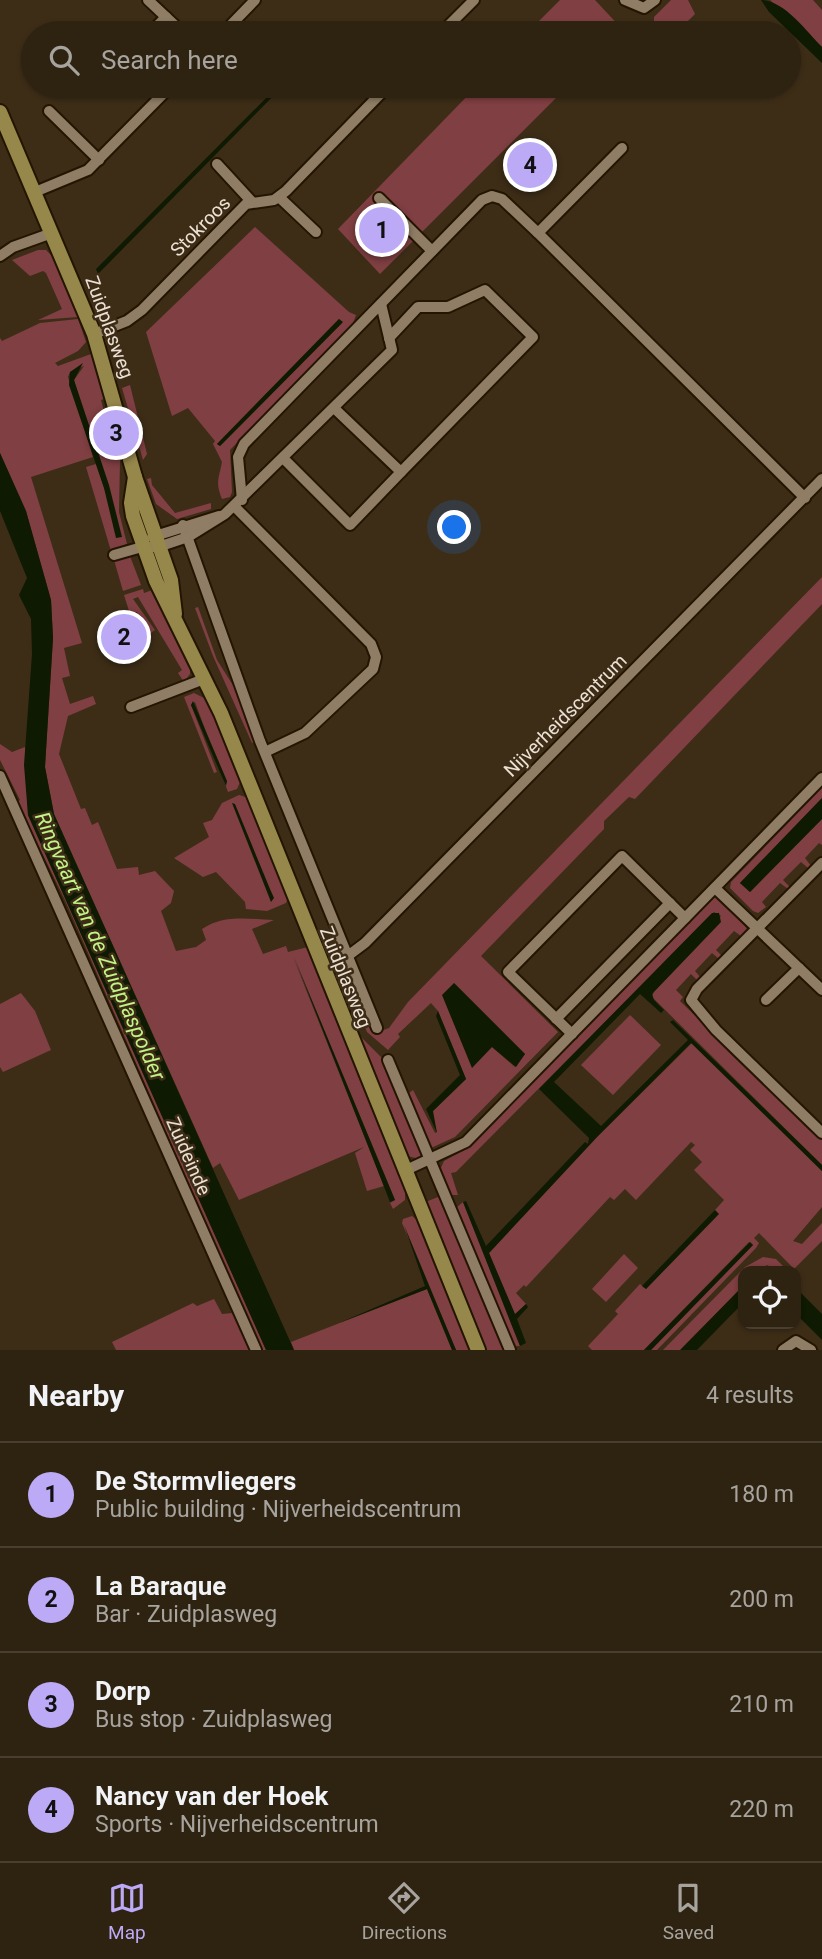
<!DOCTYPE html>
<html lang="en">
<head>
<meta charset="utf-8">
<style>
	:root { --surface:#2e2211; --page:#3a2f1f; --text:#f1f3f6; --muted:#a7a49f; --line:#493f31; --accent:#bcaaf6 }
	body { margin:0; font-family:Roboto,sans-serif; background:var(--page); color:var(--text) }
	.controls { position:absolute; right:21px; bottom:21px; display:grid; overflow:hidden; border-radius:14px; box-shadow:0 2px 5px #0004 }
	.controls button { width:63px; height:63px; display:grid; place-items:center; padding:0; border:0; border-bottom:2px solid var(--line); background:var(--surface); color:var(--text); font:35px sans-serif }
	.you { position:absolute; left:455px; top:528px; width:24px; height:24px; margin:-18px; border:5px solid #fff; border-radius:50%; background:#1a73e8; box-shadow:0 0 0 10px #1a73e833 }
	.badge { display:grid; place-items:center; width:46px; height:46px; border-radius:50%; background:var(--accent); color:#111; font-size:23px; font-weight:700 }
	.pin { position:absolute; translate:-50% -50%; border:4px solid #fff; box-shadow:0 2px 7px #0006 }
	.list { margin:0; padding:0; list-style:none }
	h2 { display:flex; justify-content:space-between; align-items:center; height:91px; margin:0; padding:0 28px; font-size:30px }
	h2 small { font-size:23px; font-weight:400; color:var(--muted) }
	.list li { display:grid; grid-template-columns:46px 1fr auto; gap:21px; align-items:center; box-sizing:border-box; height:105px; padding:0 28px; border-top:2px solid var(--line) }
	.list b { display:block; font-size:26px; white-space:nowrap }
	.list p { margin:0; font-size:23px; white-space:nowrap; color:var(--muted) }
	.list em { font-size:23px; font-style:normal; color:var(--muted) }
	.icon { flex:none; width:38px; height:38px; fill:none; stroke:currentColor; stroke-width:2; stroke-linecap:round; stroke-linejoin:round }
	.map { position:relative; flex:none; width:822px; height:1350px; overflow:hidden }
	.search { position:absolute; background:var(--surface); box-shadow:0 2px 5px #0004; left:21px; right:21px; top:21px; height:77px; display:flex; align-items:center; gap:18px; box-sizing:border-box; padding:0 24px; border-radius:38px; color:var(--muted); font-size:26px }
	.sheet { height:511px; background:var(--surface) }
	nav { display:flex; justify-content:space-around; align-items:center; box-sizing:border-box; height:98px; border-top:2px solid var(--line); background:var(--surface); font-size:19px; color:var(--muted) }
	nav a { display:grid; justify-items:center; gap:4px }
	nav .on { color:var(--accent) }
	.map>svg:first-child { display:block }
</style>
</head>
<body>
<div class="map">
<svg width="822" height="1350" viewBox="0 0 822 1350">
	<rect width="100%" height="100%" fill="#3d2d17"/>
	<g fill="#803f42" fill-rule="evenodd">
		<path d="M560,0H595L623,30L620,33H527Z"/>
		<path d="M671,0H688L695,14L676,33H663L654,22V17Z"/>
		<path d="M770,0H813L822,10V47Z"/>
		<path d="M477,86H568L380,274L338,229Z"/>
		<path d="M255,227L349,312L356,315L352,326L230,450L232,492L230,497L222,499C215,483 219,478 222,462L213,444L215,441L188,408L172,416L146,332ZM339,319L342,323L220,446L217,444Z"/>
		<path d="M38,250H46L52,256L78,317L38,320L62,309L46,273L43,271L30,276L12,260Z"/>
		<path d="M78,319L86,342L78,351L55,363L58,366L91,354L104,399L101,400L110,434H114L120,460L119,512L127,544L111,551L86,467L96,464L121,537L74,380L84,366L70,372L68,377L93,457L31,477L82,643L64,648L70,676L62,678L70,704L93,696L96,704L68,716L59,754L81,809L85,808L92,825L98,822L117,869L138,867L139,875L155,871L174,891L171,903L161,911L176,951L196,947L206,940L202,929C224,914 248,919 274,920L252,929L263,954L286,946L288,952L308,947L405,1191V1200L393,1209L390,1203L395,1200L293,957L384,1186L367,1191L355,1153L364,1147L239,1200L220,1163L213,1168L54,814L45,767L53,638L51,600L26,511L0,453V338L2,341L40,323Z"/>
		<path d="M130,385L147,454L143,460L122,388Z"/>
		<path d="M151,478L152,485L175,513L211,503V509L177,519L156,504L147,479Z"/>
		<path d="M130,556L141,585L123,591L114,560Z"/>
		<path d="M822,577V604L635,799L629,797L604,821V829L481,956L558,1032L455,1137L431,1148L409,1093L413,1090L435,1133L437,1132L431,1115L433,1111L466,1079L438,1011L431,1003L398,1034L400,1037L388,1050L367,1032L342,968L346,966L373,1034L389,1028L408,1002ZM454,983L525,1054L515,1067L492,1047Z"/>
		<path d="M143,589L144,593L155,589L190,663V674L184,682L178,673L182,670L138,597L133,599L155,630L148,635L137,612L130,614L124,595Z"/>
		<path d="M198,607L217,660L236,690L256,741L252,743L213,656L195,608Z"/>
		<path d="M194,693L208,700L241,780L237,789L228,792L195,702L191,705L217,772L214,773L184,697Z"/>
		<path d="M0,744L12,752L25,747L28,815L266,1350H261L65,900L17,802L20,800L0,760Z"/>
		<path d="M822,788V798L740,883L750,892L822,819V845L819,843L805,858L811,866L808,868L801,862L783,880L790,887L788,889L780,883L762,902L766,907L758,913L753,911L730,888L731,882Z"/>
		<path d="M239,795L249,798L288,898L286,903L267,911L246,909L245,902L216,872L203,877L174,858L209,837L203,823L212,820L222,803Z"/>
		<path d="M715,897L721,898L747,928L741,936L734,931L716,950L722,956L719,959L712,953L695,971L701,978L698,981L691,974L676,990L683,997L680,1001L822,1140V1165L652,997L654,991L721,916L714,912L456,1172L451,1173L458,1195H450L440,1170L444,1161L468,1148Z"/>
		<path d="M21,993L35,1011L51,1050L3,1072L0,1067V1004Z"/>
		<path d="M630,1015L661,1045L613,1095L581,1065Z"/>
		<path d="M358,1034L384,1060L423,1155L420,1159L407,1156Z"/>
		<path d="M692,1043L822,1171V1207L793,1241L802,1244L822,1223V1241L794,1269L759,1233L754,1238L759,1243L756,1248L657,1350H651L753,1245L749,1242L644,1350H592L588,1346L618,1314L615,1311L640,1284L646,1289L718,1214L715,1210L724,1200L694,1170L702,1162L690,1150L695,1145L691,1142L636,1200L625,1189L614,1200L610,1197L526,1287L524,1285L516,1293L526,1304L515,1315L489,1253L597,1137Z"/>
		<path d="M438,1197L443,1201L501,1336L503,1350H485L423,1203Z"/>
		<path d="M463,1202L520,1346H513L456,1208Z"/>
		<path d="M412,1216L418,1221L471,1350H456L402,1223L403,1219Z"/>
		<path d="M624,1254L638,1268L606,1302L592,1289Z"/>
		<path d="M763,1257L776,1259L788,1271H779L767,1265L759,1271H743V1286L681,1350H663L745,1267Z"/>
		<path d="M427,1289L452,1350H294L291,1342Z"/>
		<path d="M214,1299L222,1314L233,1313L251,1350H116L112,1342L193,1303L197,1306Z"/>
	</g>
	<g fill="#0f1a02">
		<path d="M761,0C784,0 807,32 822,47V63L769,12Z"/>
		<path d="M278,86H283L98,274L96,269Z"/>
		<path d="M339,319L343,322L220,446L217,444Z"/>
		<path d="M83,363L74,380L109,485L122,537L116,538L104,488L69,385L70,372Z"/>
		<path d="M0,453L26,511L51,600L53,638L45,767L54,814L294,1350H266L28,815L24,765L32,654L31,619L19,595L27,578L0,511Z"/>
		<path d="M193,701L227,781L226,786L191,705Z"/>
		<path d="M822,798V819L750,892L740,883Z"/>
		<path d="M232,803L235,804L270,889L274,898L271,902Z"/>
		<path d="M712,913H719L721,922L652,994L654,1000L664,1010L661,1013L640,994L554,1082L601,1126L688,1040L670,1022L673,1020L822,1165V1171L691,1043L597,1137L489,1253L515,1314L526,1304L528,1307L517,1319L526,1343L520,1346L463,1202L466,1201L486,1246L585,1142L588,1144L589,1138L539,1089Z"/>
		<path d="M294,957L395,1200L390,1202Z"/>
		<path d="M454,983L525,1054L516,1067L492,1047L472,1068L442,995Z"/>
		<path d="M438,1011L466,1079L433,1111L437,1133L426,1109L460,1075L436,1016Z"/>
		<path d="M715,1210L719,1214L646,1289L642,1286Z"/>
		<path d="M404,1225L456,1350H452L427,1289L339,1323L425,1286Z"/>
		<path d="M750,1242L753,1245L651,1350H644Z"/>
		<path d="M743,1286V1303L697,1350H680Z"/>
		<path d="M796,1288L822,1314V1340L796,1314Z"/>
	</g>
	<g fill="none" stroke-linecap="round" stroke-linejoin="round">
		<defs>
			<g id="minor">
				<path d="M148,0L183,33"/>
				<path d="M625,0L644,8L655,0"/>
				<path d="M150,33L166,17"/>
				<path d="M223,33L255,0"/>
				<path d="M441,33L474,0"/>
				<path d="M49,111L99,160"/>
				<path d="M217,164L252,202"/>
				<path d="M35,192L88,170L171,86"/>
				<path d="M279,197L316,232"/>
				<path d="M379,198L432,251"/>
				<path d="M538,233L622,148"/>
				<path d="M0,256L13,247L52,233"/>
				<path d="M94,334L127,321L142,310L246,204L274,200L286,191L388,86"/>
				<path d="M334,408L401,472L533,337L485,290L448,307H418L389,338"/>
				<path d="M284,459L350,525L401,472"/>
				<path d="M242,500L238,457L244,444L482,200L492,196L502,199L538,233L805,498"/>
				<path d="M235,507L371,644L376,657L373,669L305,733L265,752"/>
				<path d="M183,525L260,741L377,1028"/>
				<path d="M152,537L219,516"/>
				<path d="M114,555L142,547H158L188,537L225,514L392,350L381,304"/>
				<path d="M131,707L204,679"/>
				<path d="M0,776L256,1350"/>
				<path d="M822,863L697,989L691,1000L716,1030L822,1133"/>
				<path d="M715,888L822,990"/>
				<path d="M349,955L365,943L822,479"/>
				<path d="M766,1000L799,968"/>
				<path d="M556,1019L670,903"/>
				<path d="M572,1034L508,972L622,856L685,918"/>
				<path d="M388,1060L510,1350"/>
				<path d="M404,1171L466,1142L822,778"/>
				<path d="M783,1350L796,1341L811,1350"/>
			</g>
			<g id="major">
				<path d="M0,112L94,334L135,477L171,580L175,614"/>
				<path d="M135,477L131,503L133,516L156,581L221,713L478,1350"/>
			</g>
		</defs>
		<use href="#minor" stroke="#241501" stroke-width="14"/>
		<use href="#major" stroke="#241501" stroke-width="18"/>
		<use href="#minor" stroke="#8f7d65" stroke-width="10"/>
		<use href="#major" stroke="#96874b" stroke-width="14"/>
	</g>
	<g text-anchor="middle" stroke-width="5" stroke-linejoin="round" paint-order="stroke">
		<g font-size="19" fill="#ece1d4" stroke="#3d2d17">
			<text transform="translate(200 226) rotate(-45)" y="7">Stokroos</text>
			<text transform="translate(110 327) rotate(70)" y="7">Zuidplasweg</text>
			<text transform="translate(565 715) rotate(-45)" y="7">Nijverheidscentrum</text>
			<text transform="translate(346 977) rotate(68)" y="7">Zuidplasweg</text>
			<text transform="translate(189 1156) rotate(66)" y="7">Zuideinde</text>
		</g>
		<g font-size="21" font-style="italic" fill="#c1f385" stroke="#3d2d17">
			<text transform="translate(100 946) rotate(66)" y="7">Ringvaart van de Zuidplaspolder</text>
		</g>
	</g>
</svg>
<div class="controls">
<button><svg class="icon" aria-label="locate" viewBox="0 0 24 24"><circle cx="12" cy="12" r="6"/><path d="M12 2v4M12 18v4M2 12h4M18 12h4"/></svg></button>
</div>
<div class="you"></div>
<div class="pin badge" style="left:382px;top:230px">1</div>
<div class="pin badge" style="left:124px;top:637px">2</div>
<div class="pin badge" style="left:116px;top:433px">3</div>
<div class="pin badge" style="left:530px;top:165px">4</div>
<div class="search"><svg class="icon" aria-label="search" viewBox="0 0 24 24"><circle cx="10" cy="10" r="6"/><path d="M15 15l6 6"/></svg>Search here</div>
</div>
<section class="sheet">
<h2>Nearby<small>4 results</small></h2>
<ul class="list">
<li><span class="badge">1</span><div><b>De Stormvliegers</b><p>Public building · Nijverheidscentrum</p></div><em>180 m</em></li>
<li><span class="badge">2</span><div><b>La Baraque</b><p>Bar · Zuidplasweg</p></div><em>200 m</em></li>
<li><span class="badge">3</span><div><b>Dorp</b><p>Bus stop · Zuidplasweg</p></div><em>210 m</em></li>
<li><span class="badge">4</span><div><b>Nancy van der Hoek</b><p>Sports · Nijverheidscentrum</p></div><em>220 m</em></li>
</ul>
</section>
<nav>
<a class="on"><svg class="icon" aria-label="map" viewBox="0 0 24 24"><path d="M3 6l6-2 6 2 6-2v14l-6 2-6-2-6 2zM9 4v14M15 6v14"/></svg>Map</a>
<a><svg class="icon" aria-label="directions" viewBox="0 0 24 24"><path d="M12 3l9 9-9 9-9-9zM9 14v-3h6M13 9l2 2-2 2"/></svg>Directions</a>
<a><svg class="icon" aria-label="saved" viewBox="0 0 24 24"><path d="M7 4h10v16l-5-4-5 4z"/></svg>Saved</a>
</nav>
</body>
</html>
